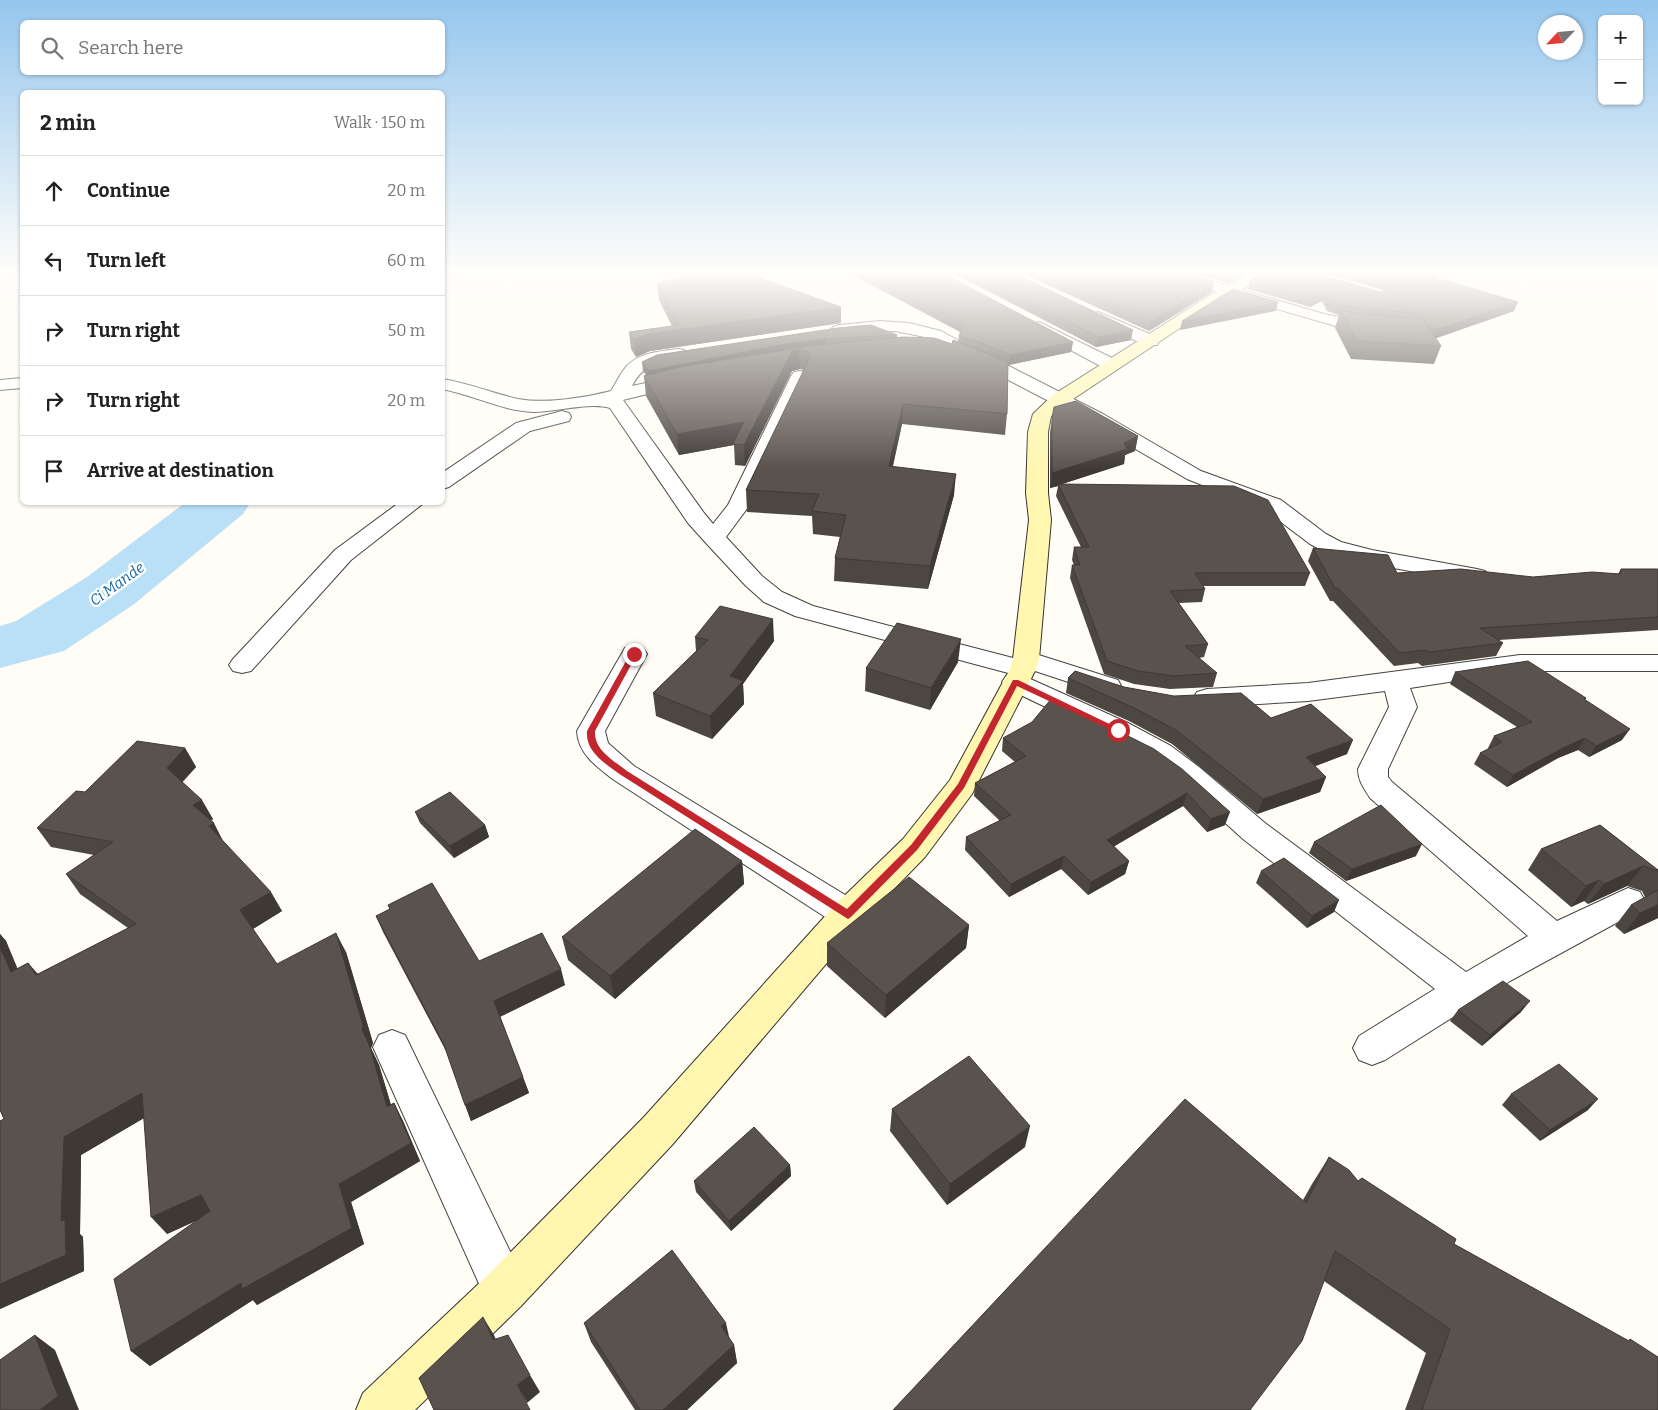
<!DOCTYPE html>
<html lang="en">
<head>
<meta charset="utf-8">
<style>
	:root { --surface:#fff; --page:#f6f6f6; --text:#222; --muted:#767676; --line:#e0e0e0 }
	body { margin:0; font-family:Bitter,serif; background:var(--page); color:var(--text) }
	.controls { position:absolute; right:15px; top:15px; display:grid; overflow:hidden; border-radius:8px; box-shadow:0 1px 4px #0004 }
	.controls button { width:45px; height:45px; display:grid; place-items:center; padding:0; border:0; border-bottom:1px solid var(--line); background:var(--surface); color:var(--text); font:25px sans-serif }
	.compass { position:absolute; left:1538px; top:15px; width:45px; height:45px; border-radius:50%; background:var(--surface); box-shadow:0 1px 4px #0004; rotate:244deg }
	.stop { position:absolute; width:15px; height:15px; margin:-11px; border:4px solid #c4262e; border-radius:50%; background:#fff }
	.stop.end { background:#c4262e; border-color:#fff; box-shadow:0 1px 5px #0008 }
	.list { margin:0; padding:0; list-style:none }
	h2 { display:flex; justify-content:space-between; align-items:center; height:65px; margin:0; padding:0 20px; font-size:21px }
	h2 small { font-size:16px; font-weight:400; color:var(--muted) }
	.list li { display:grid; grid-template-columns:32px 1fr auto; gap:15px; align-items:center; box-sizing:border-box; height:70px; padding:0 20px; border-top:1px solid var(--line) }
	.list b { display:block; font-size:19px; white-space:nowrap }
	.list em { font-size:16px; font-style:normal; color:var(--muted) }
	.icon { flex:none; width:28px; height:28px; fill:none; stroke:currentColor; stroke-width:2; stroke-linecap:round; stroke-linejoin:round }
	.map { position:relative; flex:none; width:1658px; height:1410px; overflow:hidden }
	.search { position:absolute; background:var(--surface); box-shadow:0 1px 4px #0004; left:20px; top:20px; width:425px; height:55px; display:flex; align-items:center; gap:12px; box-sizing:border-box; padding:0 18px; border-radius:8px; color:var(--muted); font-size:19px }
	.panel { position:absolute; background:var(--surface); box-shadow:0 1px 4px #0004; left:20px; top:90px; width:425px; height:415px; border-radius:8px }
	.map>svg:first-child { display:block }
</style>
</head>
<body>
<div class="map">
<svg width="1658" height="1410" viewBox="0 0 1658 1410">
	<rect width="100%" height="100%" fill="#fffdf5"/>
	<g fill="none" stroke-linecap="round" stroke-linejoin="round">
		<path fill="#b9e0f7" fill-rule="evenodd" d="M186,502H251L243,514L133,605L64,651L0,668V626L16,621L87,577Z"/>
		<defs>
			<g id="minor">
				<path d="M1158,272H1181L1324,314L1381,325L1383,328L1381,331L1375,333L1346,329L1160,275Z"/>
				<path d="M1098,312L1157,337L1159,341L1157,345H1145L1092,320L1090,317L1092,314Z"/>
				<path d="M880,321L909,323L941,331L959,341L976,353L1003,363L1103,414L1201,471L1281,500L1326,534L1341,542L1372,550L1477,569L1485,571L1489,576L1485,581L1477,583L1371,564L1325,552L1310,544L1265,510L1187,479L1089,422L991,371L964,361L947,348L930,338L895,331L839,335L833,333L831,330L833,327L839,325Z"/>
				<path d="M1039,322L1118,361L1121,365L1118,369L1112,370L1106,369L1033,330L1031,327L1033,324Z"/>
				<path d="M678,349L684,350L687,354L684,358C659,364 646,360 632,386L682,375L688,376L691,380L688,384L623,400L704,513L713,524L728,505L791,376L794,372L800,371L806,372L809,376L749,506L726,537L762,576L782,592L813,606L1013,658L1017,653L1026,651L1118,680L1121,686L1118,692L1108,695L1035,671L1032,675L1026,677L1128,723L1171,746L1199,767L1265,823L1466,972L1528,936L1370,798C1364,788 1358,781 1358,769L1389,707L1385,691L1308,701L1207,707L1197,704L1193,698L1197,692L1207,689L1308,683L1520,655H1658V671H1520L1410,688L1417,707L1388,769V777L1392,782L1557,921L1628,888L1640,892L1645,901L1640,910L1510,981L1385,1060L1372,1065L1359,1060L1353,1048L1359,1036L1435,989L1243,839L1179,781L1151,760L1108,737L1006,688L1002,682L1006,676L1012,674L795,616L764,602L746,586L706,543L688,523L610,408C589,402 557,412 533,412C503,411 473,395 442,389V379C468,383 492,393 518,399C545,404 584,398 611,391C616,383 620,374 626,367C638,353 660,351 678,349Z"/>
				<path d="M22,378V388L0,390V380Z"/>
				<path d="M562,411L569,413L571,417L569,421L530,431L449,487L442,489V473L516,423Z"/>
				<path d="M400,502H425L351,560L251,671L242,673L233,671L229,665L233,659L335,550Z"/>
				<path d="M634,646L643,648L647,654L605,731L608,743L634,766L860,904L865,914L860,924L848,928L836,924L614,780C597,767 578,754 577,731L625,648Z"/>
				<path d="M392,1030L405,1035L521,1274L527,1290L521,1306L505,1312L489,1306L373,1047L379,1035Z"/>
			</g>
			<path id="secondary" d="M1254,272H1273L1271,275L1225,298L1067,403L1051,416L1048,432V493L1051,520L1039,659L1036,669L972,794L925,857L860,924L672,1145L521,1306L415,1410H356L363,1393L489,1274L644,1117L836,904L903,839L950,780L1010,669L1013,659L1029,520L1026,493L1028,432L1033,414L1053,395L1215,292Z"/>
		</defs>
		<use href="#minor" stroke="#444" stroke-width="2"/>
		<use href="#secondary" stroke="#333" stroke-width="2"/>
		<use href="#minor" fill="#fff" fill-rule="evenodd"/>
		<use href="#secondary" fill="#fff6b0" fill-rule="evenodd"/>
	</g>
	<g fill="#4d4742">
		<path d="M847,272H940L1073,342L1071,352L1008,365L1007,414L1005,435L902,424L893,466L954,495L928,589L834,581L835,558L840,537L813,534L812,516L747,512L746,490L804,370L800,369L792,371L745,466L735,465L734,445L679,455L646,396L644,376L646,375L643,371L642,362L838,328L897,335V337L952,344L958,342L959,336L960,332Z"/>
		<path d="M951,272H1178L1212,292L1149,331L1019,272L1014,273L1131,340L1096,347Z"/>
		<path d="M1189,272H1250L1228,283Z"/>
		<path d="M1321,272H1438L1436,278L1514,311L1436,338L1441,346L1434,364L1351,359L1335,328L1339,315L1327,311L1322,301L1310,307L1248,289L1250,279L1380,292L1383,290Z"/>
		<path d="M657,284L841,323L650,351L636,357L631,349L629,332L672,326L659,300Z"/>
		<path d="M1054,407L1138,436L1135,451L1125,455L1124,464L1062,484L1310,573L1305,586H1203L1205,589L1202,602L1179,603L1208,644L1204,657L1199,658L1217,673L1213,687L1170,689L1134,684L1104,674L1070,578L1072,565H1074L1072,560L1074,547H1081L1056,496L1058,486L1050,488V432Z"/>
		<path d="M1313,548L1397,573L1533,577L1618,574L1621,569H1658V630L1499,640L1503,643L1496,656L1422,666L1418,663L1394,666L1333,601H1330L1308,561Z"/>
		<path d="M695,637L774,641L743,684L744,704L712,739L656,716L653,693L696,651Z"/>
		<path d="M958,662L930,710L865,691L866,668Z"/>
		<path d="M1455,672L1586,698L1585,700L1622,740L1589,757L1578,750L1558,758L1507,787L1474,764L1480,753L1489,749L1488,748L1494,736L1517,727L1450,684Z"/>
		<path d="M1068,678L1124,687L1271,718L1347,754L1315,766L1326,777L1320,792L1257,814L1172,744L1129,721L1066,693Z"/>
		<path d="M1003,738L1154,749L1225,825L1207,832L1183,806L1114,846L1129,861L1125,874L1088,895L1061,869L1009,897L965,850L966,837L1000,821L974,796L975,783L1015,762L1002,751Z"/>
		<path d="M185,748L196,767L182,782L213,819L211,821L223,841L282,911L253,929L277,964L346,952L373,1043L371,1048L379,1065L391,1105L394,1103L403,1121L420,1161L351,1202L364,1244L257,1305L253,1300L150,1366L131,1351L198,1220L167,1234L144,1118L81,1155L80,1234L83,1237L84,1271L0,1309V1121L4,1119L0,1110V934L6,941L17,969L28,963L38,974L128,928L80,894L66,874L94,855L51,847L37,828L85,792Z"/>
		<path d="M415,812L485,825L489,837L454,858L420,823Z"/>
		<path d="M1600,825L1658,870V918L1624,934L1615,926L1631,905L1645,897L1642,891L1627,886L1588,904L1584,901L1571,907L1528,870L1541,849Z"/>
		<path d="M1314,842L1416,856L1346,881L1309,853Z"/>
		<path d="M742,861L744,884L615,999L568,960L562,937Z"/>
		<path d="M1261,871L1334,912L1307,928L1256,883Z"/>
		<path d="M388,905L479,961L565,985L500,1017L529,1093L471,1121L447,1053L383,932L376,916L390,909Z"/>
		<path d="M969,925L966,948L885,1018L827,966V943Z"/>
		<path d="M1458,1010L1521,1012L1482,1046L1450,1021Z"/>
		<path d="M1511,1094L1588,1110L1540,1141L1502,1105Z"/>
		<path d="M892,1109L1025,1147L947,1205L890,1131Z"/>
		<path d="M1329,1157L1358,1181L1454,1244L1628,1341L1630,1339L1658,1410H1405L1426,1353L1324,1281L1303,1200L1312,1184Z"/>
		<path d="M790,1165L791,1176L731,1231L696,1192L694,1181Z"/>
		<path d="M584,1323L729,1338L734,1345L737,1363L687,1410H635L591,1342Z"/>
	</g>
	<g fill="#3f3936">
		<path d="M1234,272H1250L1228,283L1230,274Z"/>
		<path d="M1435,272H1438L1434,281L1427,275Z"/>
		<path d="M1214,282L1212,292L1149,331L1151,321Z"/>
		<path d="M1325,292L1322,301L1310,307L1313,297Z"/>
		<path d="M1278,302L1276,311L1180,330L1182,321Z"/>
		<path d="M1518,302L1514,311L1434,339L1438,329Z"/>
		<path d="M841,307V323L650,351L636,357L634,340L648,334Z"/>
		<path d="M1133,330L1131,340L1096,347L1098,337Z"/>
		<path d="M826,339V349L799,350L800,369L792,371L745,466L744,445L733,444L734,445L679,455L677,434L791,353L649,380L648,371L786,344Z"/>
		<path d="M1073,342L1071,352L1009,365L1010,355Z"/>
		<path d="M903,404L902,424L888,487L889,466Z"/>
		<path d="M1138,436L1135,451L1125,455L1124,464L1059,485L1058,484V486L1050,488L1052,473L1124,443Z"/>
		<path d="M956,474L954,495L928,589L930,566Z"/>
		<path d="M773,619L774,641L743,684L744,704L712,739L710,716L730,676Z"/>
		<path d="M961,639L958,662L930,710L931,688Z"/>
		<path d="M1630,729L1622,740L1589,757L1596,746Z"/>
		<path d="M1585,738L1578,750L1558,758L1507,787L1513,775L1565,747Z"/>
		<path d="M1353,740L1347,754L1300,772L1306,757Z"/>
		<path d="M185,748L196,767L178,787L167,768Z"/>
		<path d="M1326,777L1320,792L1257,814L1263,799Z"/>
		<path d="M1187,793L1183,806L1103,853L1107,840Z"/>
		<path d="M202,800L213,819L204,824L193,805Z"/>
		<path d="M1230,812L1225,825L1207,832L1211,819Z"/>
		<path d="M214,823L224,843L209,826Z"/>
		<path d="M485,825L489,837L454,858L450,846Z"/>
		<path d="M1422,844L1416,856L1346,881L1352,869Z"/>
		<path d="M1064,856L1061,869L1009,897L1011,884Z"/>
		<path d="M742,861L744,884L615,999L610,976Z"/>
		<path d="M1129,861L1125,874L1088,895L1091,882Z"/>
		<path d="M1643,866L1627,886L1588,904L1604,884Z"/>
		<path d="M1599,880L1584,901L1571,907L1586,886Z"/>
		<path d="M271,892L282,911L251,930L240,910Z"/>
		<path d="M1339,900L1334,912L1307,928L1312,916Z"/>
		<path d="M1658,905V918L1624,934L1640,913Z"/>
		<path d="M969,925L966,948L885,1018L886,995Z"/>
		<path d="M336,933L346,952L373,1043L371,1048L379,1065L397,1125L387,1107L362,1029Z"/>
		<path d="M0,934L6,941L27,991L11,972L0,947Z"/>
		<path d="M28,963L44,982L36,975Z"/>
		<path d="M561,969L565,985L499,1017L494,1001Z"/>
		<path d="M1530,1001L1521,1012L1482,1046L1490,1035Z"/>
		<path d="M523,1077L529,1093L471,1121L465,1105Z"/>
		<path d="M142,1093L156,1111L81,1155L80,1234L83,1237L84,1271L0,1309V1284L61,1221L64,1137Z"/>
		<path d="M1598,1099L1588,1110L1540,1141L1550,1130Z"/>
		<path d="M394,1103L403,1121L420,1161L351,1202L364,1244L257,1305L253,1300L150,1366L131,1351L339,1184Z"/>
		<path d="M1030,1126L1025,1147L947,1205L950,1184Z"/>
		<path d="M790,1165L791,1176L731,1231L729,1221Z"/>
		<path d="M201,1195L215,1212L167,1234L151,1217Z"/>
		<path d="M483,1317L494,1335L504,1359L493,1340Z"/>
		<path d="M726,1323L730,1341L721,1326Z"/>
		<path d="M35,1335L55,1350L79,1410H40Z"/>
		<path d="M734,1345L737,1363L687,1410H663Z"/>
		<path d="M530,1375L540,1392L527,1403L531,1410L517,1385Z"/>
	</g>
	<g fill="#5a524d" stroke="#3f3936">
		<path d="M699,272H743L841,307L648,334L634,340L629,332L679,325L657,284Z"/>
		<path d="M865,272H940L1073,342L1010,355L977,341L959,336L964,324Z"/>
		<path d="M970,272H1012L1013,273L1133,330L1098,337Z"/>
		<path d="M1040,272H1178L1214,282L1151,321Z"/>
		<path d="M1265,272H1311L1380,292L1390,287L1387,281L1356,272H1435L1427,275L1518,302L1438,329L1427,325L1422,316L1415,313L1351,307L1330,302L1325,292L1313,297L1250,279Z"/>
		<path d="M1233,289L1278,302L1182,321Z"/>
		<path d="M1341,310L1352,313L1417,319L1422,318L1441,346L1357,341Z"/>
		<path d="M871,325L897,335L826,339L786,344L648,371L642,362L657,355L838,328Z"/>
		<path d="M903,337L934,338L952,344L953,340L1008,362L1007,414L903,404L889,466L956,474L930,566L835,558L846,515L812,511L819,494L746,490L810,357L807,351L799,350L792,351L744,445L733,444L744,422L677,434L644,376L680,367L809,346Z"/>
		<path d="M1076,401L1138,436L1124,443L1127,449L1052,473V418L1054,407Z"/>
		<path d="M1058,484L1234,486L1268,500L1310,573H1195L1205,589L1170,591L1208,644L1185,646L1217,673L1174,676L1138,671L1107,661L1072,565H1080L1074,547H1089Z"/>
		<path d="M1313,548L1388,555L1397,573L1461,569L1533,577L1592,572L1620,574L1621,569H1658V617L1480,628L1503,643L1429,652L1425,650L1400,653L1338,588H1335Z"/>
		<path d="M720,606L773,619L730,676L743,681L710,716L653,693L708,640L695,637Z"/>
		<path d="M897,623L961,639L931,688L866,668Z"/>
		<path d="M1528,661L1586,698L1584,699L1630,729L1596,746L1585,738L1565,747L1513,775L1480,753L1502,742L1494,736L1532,722L1455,672Z"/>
		<path d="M1075,671L1124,687L1174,696L1241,693L1271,718L1311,704L1353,740L1306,757L1326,777L1263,799L1176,730L1132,707L1068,678Z"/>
		<path d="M1052,698L1154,749L1182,769L1230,812L1211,819L1187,793L1107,840L1129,861L1091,882L1064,856L1011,884L966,837L1011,815L975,783L1026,756L1003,738L1032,722Z"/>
		<path d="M137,741L185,748L167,768L202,800L193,805L214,823L209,826L271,892L240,910L277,964L336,933L363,1025L362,1029L370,1047L387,1107L394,1103L411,1143L339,1184L352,1228L242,1289L241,1283L131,1351L114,1279L210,1211L201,1195L151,1217L142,1093L64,1137L61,1221L65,1220L66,1255L0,1284V1121L4,1119L0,1110V947L11,972L28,963L36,975L136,924L66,874L113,842L37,828L76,791L85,792Z"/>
		<path d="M450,792L485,825L450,846L415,812Z"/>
		<path d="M1381,805L1422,844L1352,869L1314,842Z"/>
		<path d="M1600,825L1658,870V871L1643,866L1604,884L1599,880L1586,886L1541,849Z"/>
		<path d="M695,829L742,861L610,976L562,937Z"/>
		<path d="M1284,858L1339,900L1312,916L1261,871Z"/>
		<path d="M909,877L969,925L886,995L827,943Z"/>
		<path d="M432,883L479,961L542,933L561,969L494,1001L523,1077L465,1105L444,1045L376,916L390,909L388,905Z"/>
		<path d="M1658,890V905L1640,913L1631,905Z"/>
		<path d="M1503,981L1530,1001L1490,1035L1458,1010Z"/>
		<path d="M969,1056L1030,1126L950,1184L892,1109Z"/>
		<path d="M1559,1064L1598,1099L1550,1130L1511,1094Z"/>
		<path d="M1185,1099L1306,1203L1329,1157L1349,1170L1358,1181L1362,1178L1456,1239L1454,1244L1629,1341L1630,1339L1658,1357V1410H1422L1450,1329L1335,1251L1302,1341L1250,1410H893Z"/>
		<path d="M754,1127L790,1165L729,1221L694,1181Z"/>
		<path d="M672,1250L726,1323L721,1326L734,1345L663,1410H640L584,1323Z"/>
		<path d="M483,1317L493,1340L508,1335L530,1375L517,1385L530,1410H434L419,1378Z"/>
		<path d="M35,1335L58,1396L40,1410H0V1360Z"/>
	</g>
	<linearGradient id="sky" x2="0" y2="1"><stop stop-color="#95c6ee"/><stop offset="0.58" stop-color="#fffefa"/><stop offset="1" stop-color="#fffefa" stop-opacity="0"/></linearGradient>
	<rect width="1658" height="470" fill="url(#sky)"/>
	<path fill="#c4262e" d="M631,652L637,654L595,731C594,750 613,760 627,771L847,909L911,845L958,784L1013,680H1018L1122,730L1121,732H1115L1017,686L964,788L917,850L851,917L848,919L621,775C606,764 585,752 587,731Z"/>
	<g text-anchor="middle" stroke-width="5" stroke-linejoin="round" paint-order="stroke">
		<g font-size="15" font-style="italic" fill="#1768a6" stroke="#fff">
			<text transform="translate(117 584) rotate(-36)" y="5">Ci Mande</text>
		</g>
	</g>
</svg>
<div class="controls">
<button>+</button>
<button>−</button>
</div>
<svg class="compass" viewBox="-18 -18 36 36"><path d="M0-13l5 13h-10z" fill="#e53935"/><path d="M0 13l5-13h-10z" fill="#767676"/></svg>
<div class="stop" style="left:1118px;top:730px"></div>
<div class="stop end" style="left:634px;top:654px"></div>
<div class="search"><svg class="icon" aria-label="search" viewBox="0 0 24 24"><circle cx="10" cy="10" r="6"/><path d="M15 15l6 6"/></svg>Search here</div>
<section class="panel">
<h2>2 min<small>Walk · 150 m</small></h2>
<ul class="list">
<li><svg class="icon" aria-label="ahead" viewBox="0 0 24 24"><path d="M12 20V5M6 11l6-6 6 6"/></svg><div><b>Continue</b></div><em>20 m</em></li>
<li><svg class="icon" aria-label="left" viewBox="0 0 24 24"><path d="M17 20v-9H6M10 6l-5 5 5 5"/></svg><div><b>Turn left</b></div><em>60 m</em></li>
<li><svg class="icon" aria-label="right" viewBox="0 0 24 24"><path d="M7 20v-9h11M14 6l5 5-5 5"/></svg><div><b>Turn right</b></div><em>50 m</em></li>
<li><svg class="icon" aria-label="right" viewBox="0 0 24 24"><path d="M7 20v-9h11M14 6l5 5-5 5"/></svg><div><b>Turn right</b></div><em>20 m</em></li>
<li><svg class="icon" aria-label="arrive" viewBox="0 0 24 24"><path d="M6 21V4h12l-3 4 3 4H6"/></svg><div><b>Arrive at destination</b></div></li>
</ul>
</section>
</div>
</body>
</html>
